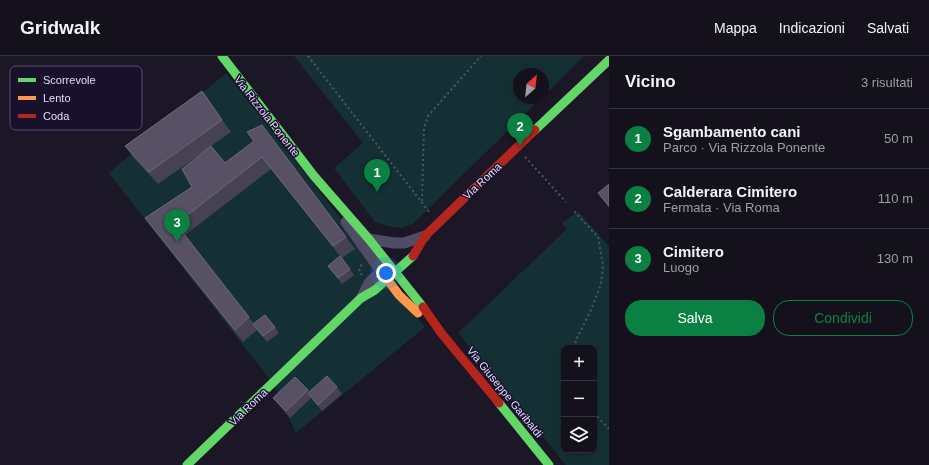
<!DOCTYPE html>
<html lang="it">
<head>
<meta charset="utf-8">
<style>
	:root { --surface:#14111c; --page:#211f29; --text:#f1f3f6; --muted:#9d9da3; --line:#33313b; --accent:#0b8043 }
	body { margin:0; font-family:Arial,sans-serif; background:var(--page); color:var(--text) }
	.controls { position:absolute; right:12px; bottom:12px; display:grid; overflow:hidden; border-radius:8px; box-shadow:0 2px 10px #0003 }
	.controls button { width:36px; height:36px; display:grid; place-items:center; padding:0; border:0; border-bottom:1px solid var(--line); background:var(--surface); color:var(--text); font:20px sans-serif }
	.compass { position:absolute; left:513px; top:12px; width:36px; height:36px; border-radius:50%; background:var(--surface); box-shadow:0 2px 10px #0003; rotate:27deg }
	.you { position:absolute; left:386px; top:217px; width:14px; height:14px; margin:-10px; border:3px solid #fff; border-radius:50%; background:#1a73e8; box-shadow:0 0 0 6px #1a73e833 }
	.badge { display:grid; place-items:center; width:26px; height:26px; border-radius:50%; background:var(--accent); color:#fff; font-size:13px; font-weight:700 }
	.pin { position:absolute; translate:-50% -33px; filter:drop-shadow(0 1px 2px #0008) }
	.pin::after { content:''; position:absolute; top:21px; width:14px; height:12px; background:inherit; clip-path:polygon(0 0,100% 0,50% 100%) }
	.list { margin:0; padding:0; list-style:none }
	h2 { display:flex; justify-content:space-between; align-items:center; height:52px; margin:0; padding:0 16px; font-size:17px }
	h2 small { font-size:13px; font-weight:400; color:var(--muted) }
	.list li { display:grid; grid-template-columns:26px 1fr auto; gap:12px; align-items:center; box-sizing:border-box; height:60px; padding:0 16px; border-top:1px solid var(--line) }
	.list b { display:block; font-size:15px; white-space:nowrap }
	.list p { margin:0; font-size:13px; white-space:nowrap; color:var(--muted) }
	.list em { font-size:13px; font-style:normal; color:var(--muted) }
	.actions { display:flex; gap:8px; padding:12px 16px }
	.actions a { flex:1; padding:9px 0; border:1px solid var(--accent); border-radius:16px; text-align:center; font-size:14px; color:var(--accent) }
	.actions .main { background:var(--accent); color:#fff }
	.icon { flex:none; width:22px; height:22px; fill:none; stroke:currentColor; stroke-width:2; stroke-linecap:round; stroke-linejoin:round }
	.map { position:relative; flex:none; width:609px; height:409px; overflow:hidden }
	header { display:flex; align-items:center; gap:24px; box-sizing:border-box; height:56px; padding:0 20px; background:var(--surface); border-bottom:1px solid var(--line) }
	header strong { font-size:19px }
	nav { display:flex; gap:22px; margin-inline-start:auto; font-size:14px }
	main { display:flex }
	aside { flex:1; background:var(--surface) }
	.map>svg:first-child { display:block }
</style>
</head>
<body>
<header>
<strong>Gridwalk</strong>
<nav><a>Mappa</a><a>Indicazioni</a><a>Salvati</a></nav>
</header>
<main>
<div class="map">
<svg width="609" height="409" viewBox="0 0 609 409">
	<rect width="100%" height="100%" fill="#1b1726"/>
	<g fill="#153034" fill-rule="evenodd">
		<path d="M294,0H584L543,41V18H519V42H541L420,161L412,168L401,172L387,170L375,166L334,112L363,87Z"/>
		<path d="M226,17L361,188L399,239L425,271L296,377L274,329L109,117Z"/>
		<path d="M578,155L609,190V409H566L458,277L567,173L562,167ZM564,292H594V394H564Z"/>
	</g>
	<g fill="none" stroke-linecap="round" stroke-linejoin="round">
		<g stroke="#4b5667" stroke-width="2" stroke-dasharray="2 3" stroke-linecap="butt">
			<path d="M308,0L430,157"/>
			<path d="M525,101L566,146"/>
			<path d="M422,145L424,72L428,60L481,0"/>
			<path d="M362,219L359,215L362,207"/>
			<path d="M574,292L577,282L591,254L601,228L603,209L598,181L574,155"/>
			<path d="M594,357L609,373"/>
		</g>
		<g stroke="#504c66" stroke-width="11">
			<path d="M346,166L381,215L369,227L362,241"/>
			<path d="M369,183L394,187H404L425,180"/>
		</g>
		<g stroke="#63d668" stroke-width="9">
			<path d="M222,0L314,120L368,182L423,251"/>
			<path d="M535,74L609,4"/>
			<path d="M499,347L549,409"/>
			<path d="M187,409L361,242L375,234L413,200"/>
		</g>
		<path stroke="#ff974d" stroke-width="9" d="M381,215L399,239L418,257"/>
		<g stroke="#b3261e" stroke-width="9">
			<path d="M413,200L425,180L535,74"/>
			<path d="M423,251L442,278L499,347"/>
		</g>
	</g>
	<g fill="#474154">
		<path d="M202,35L231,76L211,90L225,107L254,86L247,76L346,181L355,193L342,202L354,219L342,228L328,210L340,200L271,113L185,179L254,268L275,271L279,277L267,286L257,274L243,286L154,174L145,162L192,131L209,92L158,128L134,102L125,90Z"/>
		<path d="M609,128V152L598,137Z"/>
		<path d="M337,331L342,338L322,355L311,342L290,362L278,348L273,342L308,334L309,336Z"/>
	</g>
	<g fill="#585166" stroke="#6d677e">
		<path d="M202,35L222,64L149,116L125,90Z"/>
		<path d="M262,69L346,181L333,190L262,101L176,168L249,261L235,274L145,162L192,131L182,113L211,90L225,107L254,85L247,76Z"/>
		<path d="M609,128V150L598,137Z"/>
		<path d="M340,200L350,213L338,222L328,210Z"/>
		<path d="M265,259L275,271L263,280L253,268Z"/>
		<path d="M327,320L337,331L318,349L308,337Z"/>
		<path d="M295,321L308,334L286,355L273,342Z"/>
	</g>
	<g text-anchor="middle" stroke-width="3" stroke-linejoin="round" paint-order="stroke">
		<g font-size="11" fill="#e3dbff" stroke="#18112c">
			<text transform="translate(267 60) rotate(52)" y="4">Via Rizzola Ponente</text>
			<text transform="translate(482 125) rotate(-43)" y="4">Via Roma</text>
			<text transform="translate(505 336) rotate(51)" y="4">Via Giuseppe Garibaldi</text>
			<text transform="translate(248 351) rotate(-44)" y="4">Via Roma</text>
		</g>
	</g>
	<rect x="10" y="10" width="132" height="64" rx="6" fill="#18112c" stroke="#554e6b" stroke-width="1"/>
	<rect x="18" y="22" width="18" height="4" fill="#63d668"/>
	<rect x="18" y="40" width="18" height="4" fill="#ff974d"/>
	<rect x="18" y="58" width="18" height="4" fill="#b3261e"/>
	<g font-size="11" fill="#e3dbff">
		<text x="43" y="28">Scorrevole</text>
		<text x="43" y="46">Lento</text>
		<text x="43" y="64">Coda</text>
	</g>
</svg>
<div class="controls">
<button>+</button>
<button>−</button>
<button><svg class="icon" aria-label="layers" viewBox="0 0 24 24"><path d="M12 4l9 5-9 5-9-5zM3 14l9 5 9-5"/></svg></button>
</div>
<svg class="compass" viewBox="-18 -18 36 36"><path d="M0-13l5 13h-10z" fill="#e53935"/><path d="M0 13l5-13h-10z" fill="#9d9da3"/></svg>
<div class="you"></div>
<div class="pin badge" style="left:377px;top:136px">1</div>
<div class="pin badge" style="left:520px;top:90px">2</div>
<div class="pin badge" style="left:177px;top:186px">3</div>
</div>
<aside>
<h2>Vicino<small>3 risultati</small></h2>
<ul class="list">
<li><span class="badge">1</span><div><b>Sgambamento cani</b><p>Parco · Via Rizzola Ponente</p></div><em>50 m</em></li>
<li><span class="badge">2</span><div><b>Calderara Cimitero</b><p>Fermata · Via Roma</p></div><em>110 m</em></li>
<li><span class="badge">3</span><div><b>Cimitero</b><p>Luogo</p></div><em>130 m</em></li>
</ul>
<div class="actions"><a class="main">Salva</a><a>Condividi</a></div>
</aside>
</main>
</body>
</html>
